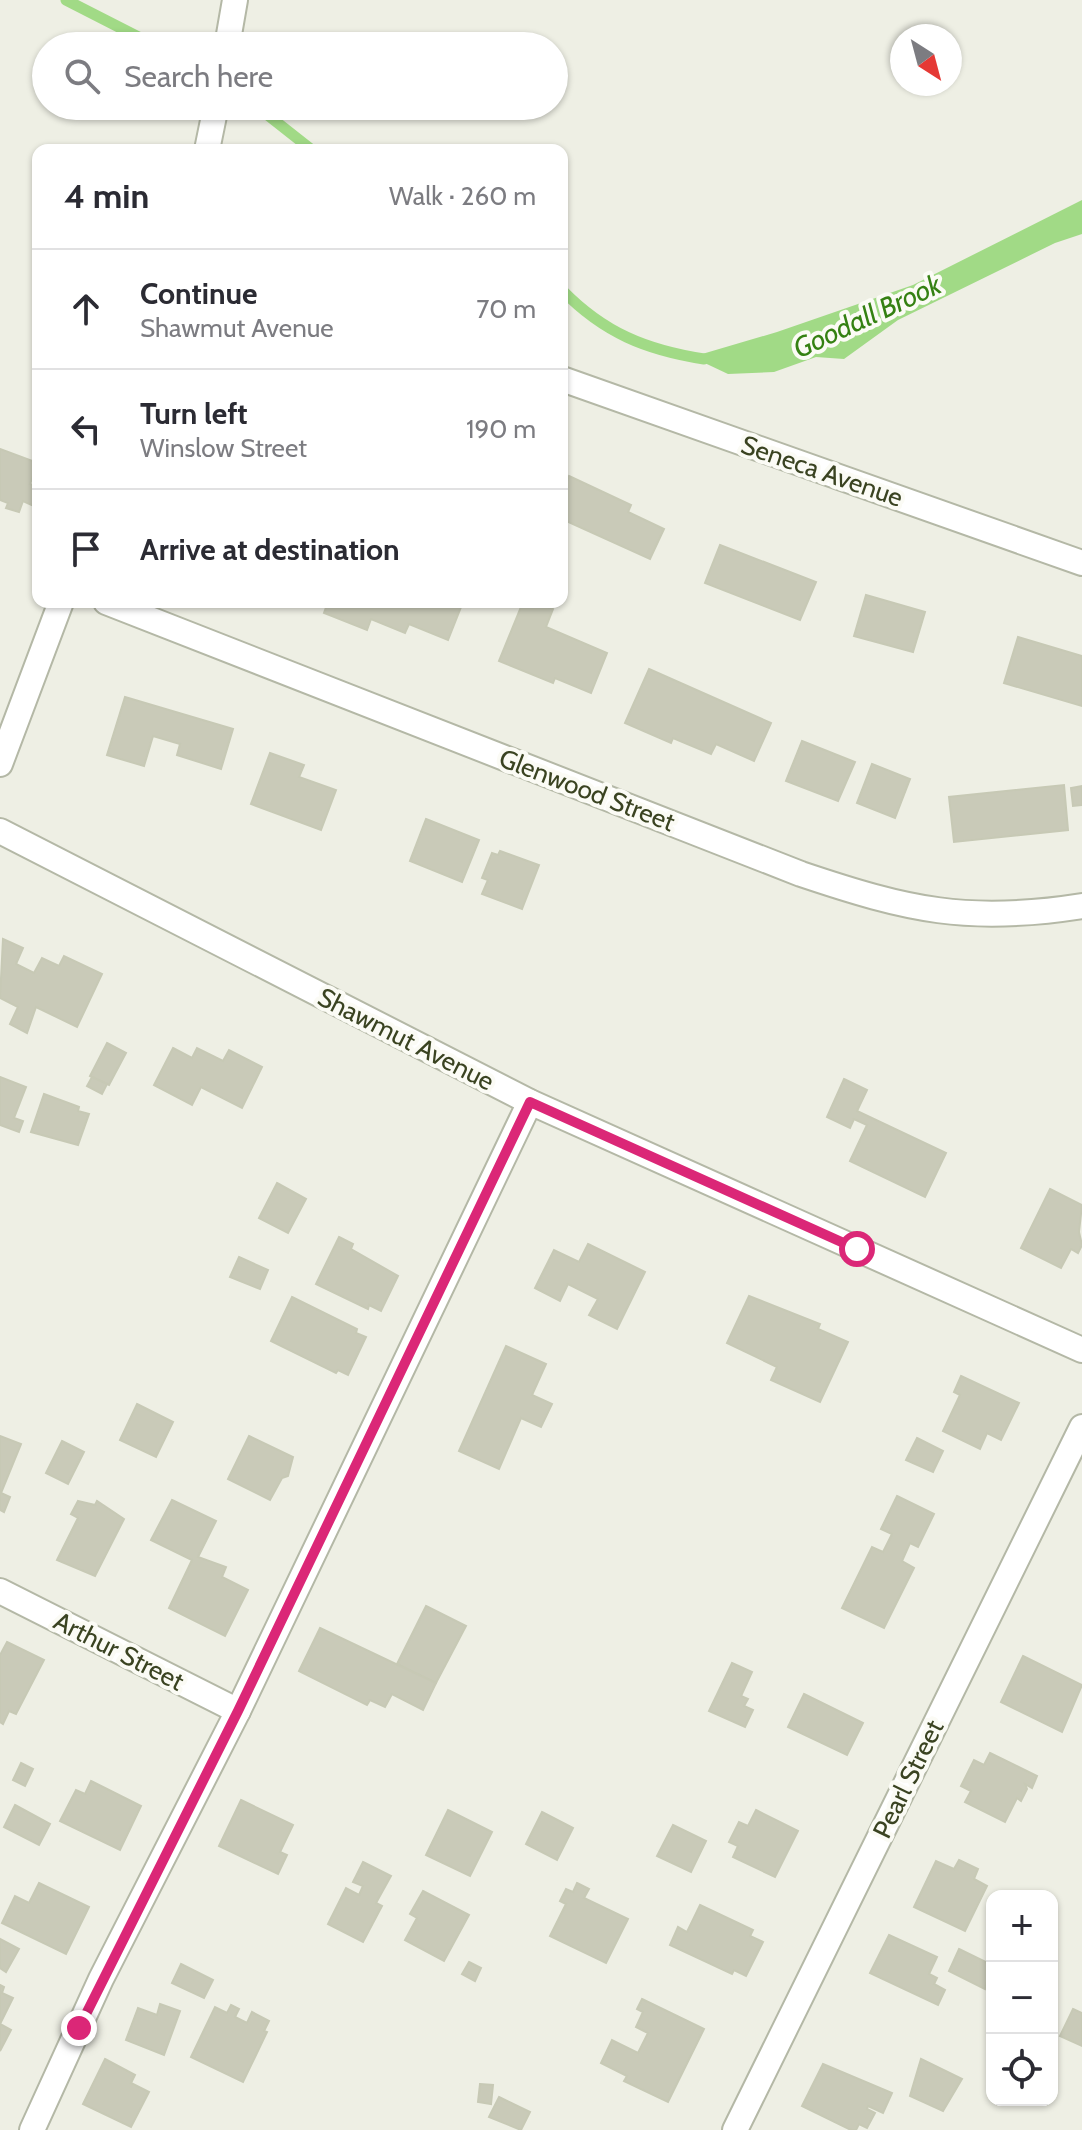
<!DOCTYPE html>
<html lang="en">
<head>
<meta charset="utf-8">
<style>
	:root { --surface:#fff; --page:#f2f2f3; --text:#2b2b33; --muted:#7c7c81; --line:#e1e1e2 }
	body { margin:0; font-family:Cabin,sans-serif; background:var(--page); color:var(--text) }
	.controls { position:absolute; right:24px; bottom:24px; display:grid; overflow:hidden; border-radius:16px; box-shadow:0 2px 6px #0004 }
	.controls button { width:72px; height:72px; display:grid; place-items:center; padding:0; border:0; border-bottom:2px solid var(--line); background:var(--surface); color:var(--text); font:40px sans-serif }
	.compass { position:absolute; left:890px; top:24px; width:72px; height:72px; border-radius:50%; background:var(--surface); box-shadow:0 2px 6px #0004; rotate:144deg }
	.stop { position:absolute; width:24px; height:24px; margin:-18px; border:6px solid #db2777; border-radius:50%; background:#fff }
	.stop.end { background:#db2777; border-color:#fff; box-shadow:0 2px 8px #0008 }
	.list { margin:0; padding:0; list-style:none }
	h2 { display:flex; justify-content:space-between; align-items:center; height:104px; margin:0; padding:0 32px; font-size:34px }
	h2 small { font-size:26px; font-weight:400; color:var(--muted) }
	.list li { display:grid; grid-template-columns:52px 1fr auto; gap:24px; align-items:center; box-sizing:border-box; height:120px; padding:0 32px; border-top:2px solid var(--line) }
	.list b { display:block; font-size:30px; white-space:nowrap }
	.list p { margin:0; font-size:26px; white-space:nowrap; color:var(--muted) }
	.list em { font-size:26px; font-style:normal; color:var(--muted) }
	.icon { flex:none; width:44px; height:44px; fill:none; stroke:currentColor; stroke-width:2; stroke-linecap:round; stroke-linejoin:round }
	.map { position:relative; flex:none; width:1082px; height:2130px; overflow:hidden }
	.search { position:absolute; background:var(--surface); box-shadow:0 2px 6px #0004; left:32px; top:32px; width:536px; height:88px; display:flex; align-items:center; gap:20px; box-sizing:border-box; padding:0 28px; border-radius:44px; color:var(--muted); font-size:30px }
	.panel { position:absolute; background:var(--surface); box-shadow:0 2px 6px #0004; left:32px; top:144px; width:536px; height:464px; border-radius:16px }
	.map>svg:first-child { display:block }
</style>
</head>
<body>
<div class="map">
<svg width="1082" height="2130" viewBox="0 0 1082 2130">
	<rect width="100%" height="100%" fill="#eeefe4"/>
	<path fill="#a1da86" d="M1082,200V234L1055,243L898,320L844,359L816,357L774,372L728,374L692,357L777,332L913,285Z"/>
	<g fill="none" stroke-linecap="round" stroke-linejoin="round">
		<g stroke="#a1da86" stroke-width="11">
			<path d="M66,0L156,46"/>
			<path d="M260,109L312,150"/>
			<path d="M562,290C604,333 646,350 704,359"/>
		</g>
	</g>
	<g fill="#c9cab8" stroke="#c7c9b5" stroke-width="2">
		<path d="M0,449L38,463L30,484L38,487L34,506L23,501L19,512L6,508L8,503L0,500Z"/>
		<path d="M569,476L631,505L628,512L664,529L650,559L562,519V491Z"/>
		<path d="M720,545L816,582L800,620L705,583Z"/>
		<path d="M866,595L925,612L913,652L854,636Z"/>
		<path d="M328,602H463L448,640L409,624L405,633L371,619L367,630L324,613Z"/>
		<path d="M523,602H536L553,609L546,627L607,653L591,693L555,678L553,683L499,661Z"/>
		<path d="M1018,637L1082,656V706L1004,683Z"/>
		<path d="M649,669L771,723L754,761L716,744L711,754L673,738L671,743L625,723Z"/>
		<path d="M125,697L233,729L221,769L177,755L180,744L153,736L144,766L107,755Z"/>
		<path d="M802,741L855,762L838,801L786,781Z"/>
		<path d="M270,753L304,765L299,777L336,790L321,830L251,804Z"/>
		<path d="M872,764L910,779L895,818L857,803Z"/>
		<path d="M1064,785L1068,830L954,842L949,797Z"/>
		<path d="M1082,786V805L1073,806L1071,788Z"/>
		<path d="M426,819L479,840L462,882L410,861Z"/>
		<path d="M500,851L539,865L522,909L482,894L488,880L482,878L492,853L498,855Z"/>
		<path d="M3,939L23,948L16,964L34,973L42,958L59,966L64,956L102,974L77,1027L36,1007L27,1033L10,1024L18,1007L0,998Z"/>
		<path d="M107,1043L126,1053L109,1085L90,1076Z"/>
		<path d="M173,1048L192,1058L197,1048L223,1061L229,1050L262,1067L242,1108L201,1087L192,1105L154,1085Z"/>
		<path d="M0,1077L26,1087L14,1118L23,1121L19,1132L0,1125Z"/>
		<path d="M92,1077L107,1084L102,1094L87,1086Z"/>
		<path d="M844,1079L867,1090L857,1111L946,1153L925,1197L850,1161L867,1125L854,1119L850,1128L827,1117Z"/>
		<path d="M44,1094L79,1107L78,1111L89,1114L78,1145L31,1132Z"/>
		<path d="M277,1183L306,1199L288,1233L259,1218Z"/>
		<path d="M1050,1189L1082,1205L1079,1232L1082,1245L1078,1253L1071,1249L1061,1268L1021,1248Z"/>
		<path d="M339,1237L353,1244L351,1249L398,1276L381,1311L369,1305L368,1309L316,1284Z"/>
		<path d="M588,1244L645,1272L617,1329L589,1315L598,1299L568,1284L560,1301L535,1288L554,1250L579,1262Z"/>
		<path d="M239,1257L268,1270L260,1289L230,1277Z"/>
		<path d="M749,1296L820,1324L818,1329L848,1342L820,1402L771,1380L777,1367L727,1343Z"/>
		<path d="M292,1297L357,1329L356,1333L366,1337L348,1375L338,1370L336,1373L271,1341Z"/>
		<path d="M506,1346L546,1364L532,1395L552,1404L541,1427L521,1418L499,1469L459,1451Z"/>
		<path d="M961,1376L1019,1403L1001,1440L987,1433L980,1449L943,1431L960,1395L954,1392Z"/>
		<path d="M137,1404L173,1422L156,1457L120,1440Z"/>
		<path d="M0,1436L21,1444L1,1493L10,1497L4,1512L0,1510Z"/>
		<path d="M249,1436L293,1457L288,1476L282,1478L270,1500L228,1479Z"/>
		<path d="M917,1438L943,1451L933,1472L906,1460Z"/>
		<path d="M62,1441L84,1452L68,1484L46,1473Z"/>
		<path d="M897,1496L934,1514L918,1547L910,1543L902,1561L914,1568L884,1628L842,1608L872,1547L883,1552L892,1534L881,1529Z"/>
		<path d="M172,1500L216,1521L198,1557L226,1567L222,1577L248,1590L225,1636L169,1608L192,1560L151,1540Z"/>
		<path d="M78,1501L95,1505L97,1501L124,1519L95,1576L57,1560L78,1518L71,1514Z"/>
		<path d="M426,1606L466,1626L436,1683L397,1664Z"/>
		<path d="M320,1628L436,1683L423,1710L392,1694L385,1707L370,1700L367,1705L299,1671Z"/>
		<path d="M7,1642L44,1660L16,1714L9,1711L3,1724L0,1722V1655Z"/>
		<path d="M1023,1656L1082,1685L1062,1732L1001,1702Z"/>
		<path d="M732,1663L752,1672L741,1696L748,1699L744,1706L753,1710L745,1727L709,1711Z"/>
		<path d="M804,1694L863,1723L847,1755L788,1727Z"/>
		<path d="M990,1753L1037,1776L1032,1788L1025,1784L1027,1789L1021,1801L1017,1798L1005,1822L965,1802L971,1791L961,1786L974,1760L984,1765Z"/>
		<path d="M21,1763L33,1769L25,1786L13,1780Z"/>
		<path d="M91,1781L141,1806L120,1850L60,1821L76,1790L85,1794Z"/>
		<path d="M241,1800L293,1825L280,1852L287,1855L278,1874L219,1846Z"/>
		<path d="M15,1805L50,1824L39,1845L4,1827Z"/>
		<path d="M448,1810L492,1832L470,1876L426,1855Z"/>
		<path d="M756,1810L798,1831L775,1877L733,1857L738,1846L729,1842L739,1822L748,1826Z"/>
		<path d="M542,1812L573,1828L557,1860L526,1844Z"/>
		<path d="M673,1825L706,1841L691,1872L657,1856Z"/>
		<path d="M959,1860L978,1869L974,1879L987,1886L965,1931L914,1907L936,1861L954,1869Z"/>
		<path d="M363,1862L391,1876L376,1903L382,1906L363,1942L328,1924L346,1888L359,1895L363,1886L353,1882Z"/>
		<path d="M39,1883L89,1907L66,1954L2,1923L15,1896L29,1903Z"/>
		<path d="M577,1883L589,1889L584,1898L628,1919L606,1963L550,1936L566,1904L560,1901L566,1889L573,1892Z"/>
		<path d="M423,1891L469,1915L444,1961L405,1940L417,1918L410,1914Z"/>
		<path d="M700,1905L753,1930L750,1936L763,1942L746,1976L734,1970L732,1974L670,1945L678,1927L687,1932Z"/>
		<path d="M889,1935L937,1957L929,1974L937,1978L934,1984L945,1990L938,2005L870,1973Z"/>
		<path d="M0,1939L19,1949L6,1972L0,1968Z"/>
		<path d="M959,1949L992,1965L985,1989L949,1971Z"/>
		<path d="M469,1962L481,1968L475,1981L462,1974Z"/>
		<path d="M181,1964L213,1980L204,1998L172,1983Z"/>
		<path d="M0,1985L4,1987L2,1993L13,1998L0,2024L11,2030L0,2051Z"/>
		<path d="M642,1999L704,2029L668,2102L624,2081L627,2076L601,2063L612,2040L638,2053L648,2033L636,2027L643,2012L637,2009Z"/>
		<path d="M160,2004L180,2011L164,2055L126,2040L138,2008L157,2015Z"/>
		<path d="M231,2005L239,2009L235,2017L247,2023L252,2012L269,2021L264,2031L267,2032L243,2082L191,2057L215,2007L227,2013Z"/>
		<path d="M1073,2009L1082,2013V2046L1060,2036Z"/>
		<path d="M105,2059L135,2075L131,2083L149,2092L131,2127L83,2104Z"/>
		<path d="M921,2059L962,2079L943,2111L910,2096Z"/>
		<path d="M823,2064L892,2093L883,2113L868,2106L867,2109L875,2113L867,2128L859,2124L856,2130H851L802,2106Z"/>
		<path d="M480,2084L493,2085L491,2104L478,2102Z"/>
		<path d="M499,2097L530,2112L521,2130L489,2117Z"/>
	</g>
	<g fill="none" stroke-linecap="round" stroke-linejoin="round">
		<defs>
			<g id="minor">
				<path d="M562,379L1082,563"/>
				<path d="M106,602L801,874C908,910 968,924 1082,906"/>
				<path d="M0,831L530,1102L1082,1350"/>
				<path d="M0,1591L238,1711"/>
				<path d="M32,2130L101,1979L238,1711L530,1102"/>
				<path d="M735,2130L1082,1427"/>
			</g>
			<g id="tertiary">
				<path d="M227,46L235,0"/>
				<path d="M207,150L216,106"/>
				<path d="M0,764L61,602"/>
			</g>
		</defs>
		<use href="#minor" stroke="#b4b8a6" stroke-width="28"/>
		<use href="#tertiary" stroke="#b4b8a6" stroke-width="28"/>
		<use href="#minor" stroke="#fff" stroke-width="24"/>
		<use href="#tertiary" stroke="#fff" stroke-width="24"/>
	</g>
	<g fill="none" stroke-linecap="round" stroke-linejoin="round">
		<path stroke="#db2777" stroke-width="10" d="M79,2028L238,1711L530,1102L857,1249"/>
	</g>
	<g text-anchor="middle" stroke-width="8" stroke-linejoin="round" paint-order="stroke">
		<g font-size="26" fill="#3a4321" stroke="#fbfbf5">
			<text transform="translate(822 471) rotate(19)" y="9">Seneca Avenue</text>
			<text transform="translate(587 790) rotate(21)" y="9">Glenwood Street</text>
			<text transform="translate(406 1039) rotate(27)" y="9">Shawmut Avenue</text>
			<text transform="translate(119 1651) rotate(27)" y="9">Arthur Street</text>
			<text transform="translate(908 1779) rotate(-64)" y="9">Pearl Street</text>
		</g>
		<g font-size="28" font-style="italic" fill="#358113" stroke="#fbfbf5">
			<text transform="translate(867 316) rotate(-25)" y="10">Goodall Brook</text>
		</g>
	</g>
</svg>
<div class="controls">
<button>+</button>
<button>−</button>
<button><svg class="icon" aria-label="locate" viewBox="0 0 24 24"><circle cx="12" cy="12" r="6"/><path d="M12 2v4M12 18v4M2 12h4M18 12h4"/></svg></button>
</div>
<svg class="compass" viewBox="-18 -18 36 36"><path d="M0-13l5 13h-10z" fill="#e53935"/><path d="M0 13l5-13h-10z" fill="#7c7c81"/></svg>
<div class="stop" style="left:857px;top:1249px"></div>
<div class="stop end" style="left:79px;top:2028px"></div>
<div class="search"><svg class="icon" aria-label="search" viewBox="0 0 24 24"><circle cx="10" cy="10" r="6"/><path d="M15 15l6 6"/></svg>Search here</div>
<section class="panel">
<h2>4 min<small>Walk · 260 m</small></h2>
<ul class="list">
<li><svg class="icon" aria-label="ahead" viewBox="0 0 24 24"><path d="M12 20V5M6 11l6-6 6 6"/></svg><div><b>Continue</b><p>Shawmut Avenue</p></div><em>70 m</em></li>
<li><svg class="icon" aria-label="left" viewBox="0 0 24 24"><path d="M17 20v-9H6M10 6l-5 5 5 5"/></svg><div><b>Turn left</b><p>Winslow Street</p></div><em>190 m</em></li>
<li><svg class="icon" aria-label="arrive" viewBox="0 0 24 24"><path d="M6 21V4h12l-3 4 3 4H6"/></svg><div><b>Arrive at destination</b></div></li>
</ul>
</section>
</div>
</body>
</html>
